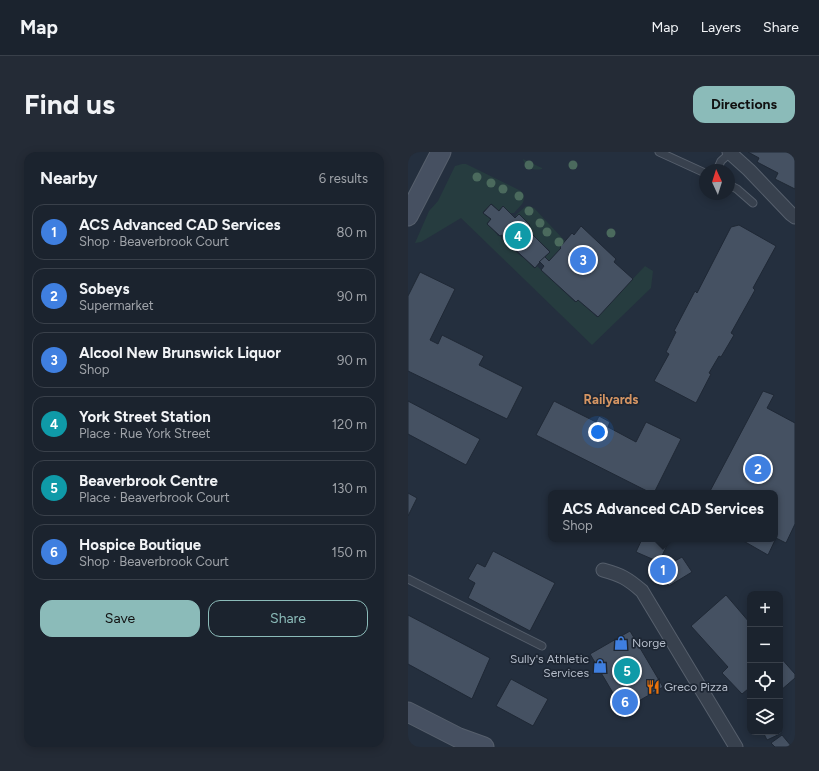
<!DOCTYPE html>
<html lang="en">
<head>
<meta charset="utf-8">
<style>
	:root { --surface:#1b232e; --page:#242b36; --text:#f1f3f6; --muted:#a0a4aa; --line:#39404a; --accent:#8bbbb9 }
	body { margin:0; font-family:Figtree,sans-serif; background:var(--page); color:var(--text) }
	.controls { position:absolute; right:12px; bottom:12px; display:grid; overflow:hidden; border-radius:8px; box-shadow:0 2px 10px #0003 }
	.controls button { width:36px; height:36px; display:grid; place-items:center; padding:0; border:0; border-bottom:1px solid var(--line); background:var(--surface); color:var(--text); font:20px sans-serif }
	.compass { position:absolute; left:291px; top:12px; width:36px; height:36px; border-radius:50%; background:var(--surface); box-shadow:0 2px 10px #0003; rotate:356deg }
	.you { position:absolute; left:190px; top:280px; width:14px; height:14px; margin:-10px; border:3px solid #fff; border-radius:50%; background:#1a73e8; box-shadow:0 0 0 6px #1a73e833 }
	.badge { display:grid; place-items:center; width:26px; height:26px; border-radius:50%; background:var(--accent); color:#fff; font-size:13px; font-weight:700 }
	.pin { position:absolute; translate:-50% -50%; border:2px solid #fff; box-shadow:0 1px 4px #0006 }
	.popup { position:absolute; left:140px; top:338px; width:230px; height:52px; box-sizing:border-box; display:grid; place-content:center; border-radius:8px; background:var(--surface); filter:drop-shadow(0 1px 3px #0005); font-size:13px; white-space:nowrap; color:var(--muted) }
	.popup b { font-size:15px; color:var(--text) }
	.popup::after { content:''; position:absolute; left:50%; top:100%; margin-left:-8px; border:8px solid transparent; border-top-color:var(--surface) }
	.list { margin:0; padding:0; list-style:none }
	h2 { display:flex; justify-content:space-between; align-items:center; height:52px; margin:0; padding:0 16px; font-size:17px }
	h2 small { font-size:13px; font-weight:400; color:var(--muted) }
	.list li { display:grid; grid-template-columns:26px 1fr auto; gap:12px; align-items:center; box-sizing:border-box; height:56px; margin:0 8px 8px; padding:0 8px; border:1px solid var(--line); border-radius:12px }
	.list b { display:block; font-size:15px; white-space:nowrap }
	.list p { margin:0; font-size:13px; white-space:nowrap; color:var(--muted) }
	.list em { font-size:13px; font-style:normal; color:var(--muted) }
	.actions { display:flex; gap:8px; padding:12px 16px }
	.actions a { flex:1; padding:9px 0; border:1px solid var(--accent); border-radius:12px; text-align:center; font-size:14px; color:var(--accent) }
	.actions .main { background:var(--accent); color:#111 }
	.icon { flex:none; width:22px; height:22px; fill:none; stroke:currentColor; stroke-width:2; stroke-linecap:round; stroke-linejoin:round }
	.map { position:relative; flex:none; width:387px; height:595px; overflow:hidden; border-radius:12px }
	header { display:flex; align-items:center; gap:24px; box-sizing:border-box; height:56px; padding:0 20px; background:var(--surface); border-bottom:1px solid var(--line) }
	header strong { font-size:19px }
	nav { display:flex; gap:22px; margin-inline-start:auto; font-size:14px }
	.intro { display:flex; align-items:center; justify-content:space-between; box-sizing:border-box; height:96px; padding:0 24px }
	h1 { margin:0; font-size:28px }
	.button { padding:10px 18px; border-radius:12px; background:var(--accent); color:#111; font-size:14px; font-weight:700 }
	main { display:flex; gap:24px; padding:0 24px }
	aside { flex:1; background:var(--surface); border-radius:12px; box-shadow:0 2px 10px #0003 }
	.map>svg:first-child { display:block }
</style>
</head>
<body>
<header>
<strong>Map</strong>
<nav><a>Map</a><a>Layers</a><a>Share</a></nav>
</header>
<div class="intro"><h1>Find us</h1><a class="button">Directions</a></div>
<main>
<aside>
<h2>Nearby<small>6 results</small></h2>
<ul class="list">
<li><span class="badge" style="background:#3f7fe0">1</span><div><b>ACS Advanced CAD Services</b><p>Shop · Beaverbrook Court</p></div><em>80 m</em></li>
<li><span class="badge" style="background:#3f7fe0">2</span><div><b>Sobeys</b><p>Supermarket</p></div><em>90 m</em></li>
<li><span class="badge" style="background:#3f7fe0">3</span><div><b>Alcool New Brunswick Liquor</b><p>Shop</p></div><em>90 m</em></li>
<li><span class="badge" style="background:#0f9aa8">4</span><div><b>York Street Station</b><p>Place · Rue York Street</p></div><em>120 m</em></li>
<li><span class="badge" style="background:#0f9aa8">5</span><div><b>Beaverbrook Centre</b><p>Place · Beaverbrook Court</p></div><em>130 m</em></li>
<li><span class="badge" style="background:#3f7fe0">6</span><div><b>Hospice Boutique</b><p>Shop · Beaverbrook Court</p></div><em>150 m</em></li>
</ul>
<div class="actions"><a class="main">Save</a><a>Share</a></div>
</aside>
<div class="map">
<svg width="387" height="595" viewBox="0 0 387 595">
	<rect width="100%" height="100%" fill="#242f3e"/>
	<g fill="#263c3f">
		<path d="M115,7L134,16V17C125,19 117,16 115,7Z"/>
		<path d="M54,12H58L113,39C120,49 113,53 106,61H102L95,55L91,59L83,52L75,60L83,67L79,72L87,79L90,84L94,82V87L98,91L103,90L101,94L114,105L129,114L167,150L170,148L189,165L237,114L245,119L243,136L184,193L53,66L13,90L7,91L21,59L30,49L47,14Z"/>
		<path d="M118,54H120L126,56L157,89L152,94L153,96L141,109L137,105L142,99L108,67V63Z"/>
	</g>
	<g fill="#455162" stroke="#1f2835">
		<path d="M340,0H387V37L367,27L370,21L349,10L351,6Z"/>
		<path d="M83,52L91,59L95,54L107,66L111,62L122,73L118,76L142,100L137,105L141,109L153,96L152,95L164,81L166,83L173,74L208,107L206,110L225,127L190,165L170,148L168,150L133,118L136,114L132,110L127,116L101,92L102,91H98L94,87V83L92,84L79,72L83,67L75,61Z"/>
		<path d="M83,52L91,59L95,54L107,66L111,62L122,73L118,76L142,100L131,110H132L127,116L101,92L102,91H98L94,87V83L92,84L79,72L83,67L75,61Z"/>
		<path d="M331,73L368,94L345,136L347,138L323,181L326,183L313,205L311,204L301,221L303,222L288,251L246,229L261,202L258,200L268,180L266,179L287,139L289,141L323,75Z"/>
		<path d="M12,120L47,137L22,188L30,192L34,183L76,204L71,213L115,235L99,267L0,219V144Z"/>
		<path d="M355,239L366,243L359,256L387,271V372L378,391L368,386L360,403L332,387H367V341H301Z"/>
		<path d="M0,249L72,287L58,313L0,282Z"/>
		<path d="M146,249L188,270L191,264L202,270L200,275L228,290L238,270L273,287L246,341H243L128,283Z"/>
		<path d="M0,341L9,346L0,364Z"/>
		<path d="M234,387H262L251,410L228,400Z"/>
		<path d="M85,399L147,431L122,479L60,446L67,431L60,427L69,411L77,415Z"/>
		<path d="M274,405L284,420L261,434L251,418Z"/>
		<path d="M318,443L342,471V539L340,537L334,542L314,521L320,515L283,474Z"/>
		<path d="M0,463L82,506L64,547L0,512Z"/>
		<path d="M222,479L255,535L215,558L182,502Z"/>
		<path d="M372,505L387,522V526L372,539Z"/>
		<path d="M103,527L140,547L125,574L88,554Z"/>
		<path d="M372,576L374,581L359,588L355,580H372Z"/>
		<path d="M374,583L384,595H367L363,591Z"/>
	</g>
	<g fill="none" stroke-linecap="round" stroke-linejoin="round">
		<defs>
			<g id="lane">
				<path d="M251,0L297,21"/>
				<path d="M309,18L313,9L322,1"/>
				<path d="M321,33L329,37L345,51"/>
				<path d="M0,427L134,494"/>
			</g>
			<g id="street">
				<path d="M321,0L341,18L383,62L387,65"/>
				<path d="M195,418C213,423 219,426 234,439L328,595"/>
			</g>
			<g id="secondary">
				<path d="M0,64L33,0"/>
				<path d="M0,560L51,586L76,595"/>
			</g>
		</defs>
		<use href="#lane" stroke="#565f6c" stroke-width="9"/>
		<use href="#street" stroke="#565f6c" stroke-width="15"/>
		<use href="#secondary" stroke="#565f6c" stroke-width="21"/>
		<use href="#lane" stroke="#38414e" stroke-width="7"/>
		<use href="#street" stroke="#38414e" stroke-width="13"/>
		<use href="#secondary" stroke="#465061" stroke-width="19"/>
	</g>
	<g fill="#4b6a5d">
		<circle cx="121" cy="13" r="4.5"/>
		<circle cx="165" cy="13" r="4.5"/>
		<circle cx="69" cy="25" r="4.5"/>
		<circle cx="83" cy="31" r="4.5"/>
		<circle cx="95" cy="37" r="4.5"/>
		<circle cx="111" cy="44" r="4.5"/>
		<circle cx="121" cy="59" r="4.5"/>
		<circle cx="132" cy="71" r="4.5"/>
		<circle cx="139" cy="80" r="4.5"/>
		<circle cx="203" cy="81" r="4.5"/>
		<circle cx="151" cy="90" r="4.5"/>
	</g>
	<defs>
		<symbol id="shop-bare" viewBox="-9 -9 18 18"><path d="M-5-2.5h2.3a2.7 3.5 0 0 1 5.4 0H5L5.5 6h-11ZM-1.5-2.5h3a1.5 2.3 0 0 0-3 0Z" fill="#3f7fe0" stroke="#1d2633" stroke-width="2.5" paint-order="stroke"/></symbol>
		<symbol id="restaurant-bare" viewBox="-9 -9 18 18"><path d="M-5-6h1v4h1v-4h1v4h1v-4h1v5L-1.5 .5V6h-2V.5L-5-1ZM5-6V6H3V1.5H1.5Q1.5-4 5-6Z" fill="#e8710a" stroke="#1d2633" stroke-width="2.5" paint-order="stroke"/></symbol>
	</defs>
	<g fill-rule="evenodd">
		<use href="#shop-bare" x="203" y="481" width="20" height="20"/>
		<use href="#shop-bare" x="182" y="504" width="20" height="20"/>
		<use href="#restaurant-bare" x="235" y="525" width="20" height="20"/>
	</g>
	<g text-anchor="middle" stroke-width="3.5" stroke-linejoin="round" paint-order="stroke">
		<g font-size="12" fill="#b4bcc9" stroke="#1d2633" text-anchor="start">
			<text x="224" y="495">Norge</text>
			<text x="181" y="511" text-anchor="end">Sully's Athletic<tspan x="181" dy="14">Services</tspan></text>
			<text x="256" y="539">Greco Pizza</text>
		</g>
		<g font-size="13" font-weight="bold" fill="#d59563" stroke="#1d2633">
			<text x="203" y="252">Railyards</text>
		</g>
	</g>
</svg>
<div class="controls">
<button>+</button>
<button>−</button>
<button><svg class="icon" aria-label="locate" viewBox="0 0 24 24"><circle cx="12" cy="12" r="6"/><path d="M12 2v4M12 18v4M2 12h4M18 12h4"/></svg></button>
<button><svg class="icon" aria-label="layers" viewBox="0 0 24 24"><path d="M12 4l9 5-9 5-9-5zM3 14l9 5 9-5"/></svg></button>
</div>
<svg class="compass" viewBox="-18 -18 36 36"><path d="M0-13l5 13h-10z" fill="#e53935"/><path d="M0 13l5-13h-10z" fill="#a0a4aa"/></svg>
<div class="you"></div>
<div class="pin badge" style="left:255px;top:418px;background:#3f7fe0">1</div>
<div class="popup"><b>ACS Advanced CAD Services</b>Shop</div>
<div class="pin badge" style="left:350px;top:317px;background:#3f7fe0">2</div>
<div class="pin badge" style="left:175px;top:108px;background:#3f7fe0">3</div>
<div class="pin badge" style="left:110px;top:84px;background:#0f9aa8">4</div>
<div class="pin badge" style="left:219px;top:519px;background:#0f9aa8">5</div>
<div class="pin badge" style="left:217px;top:550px;background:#3f7fe0">6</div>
</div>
</main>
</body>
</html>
